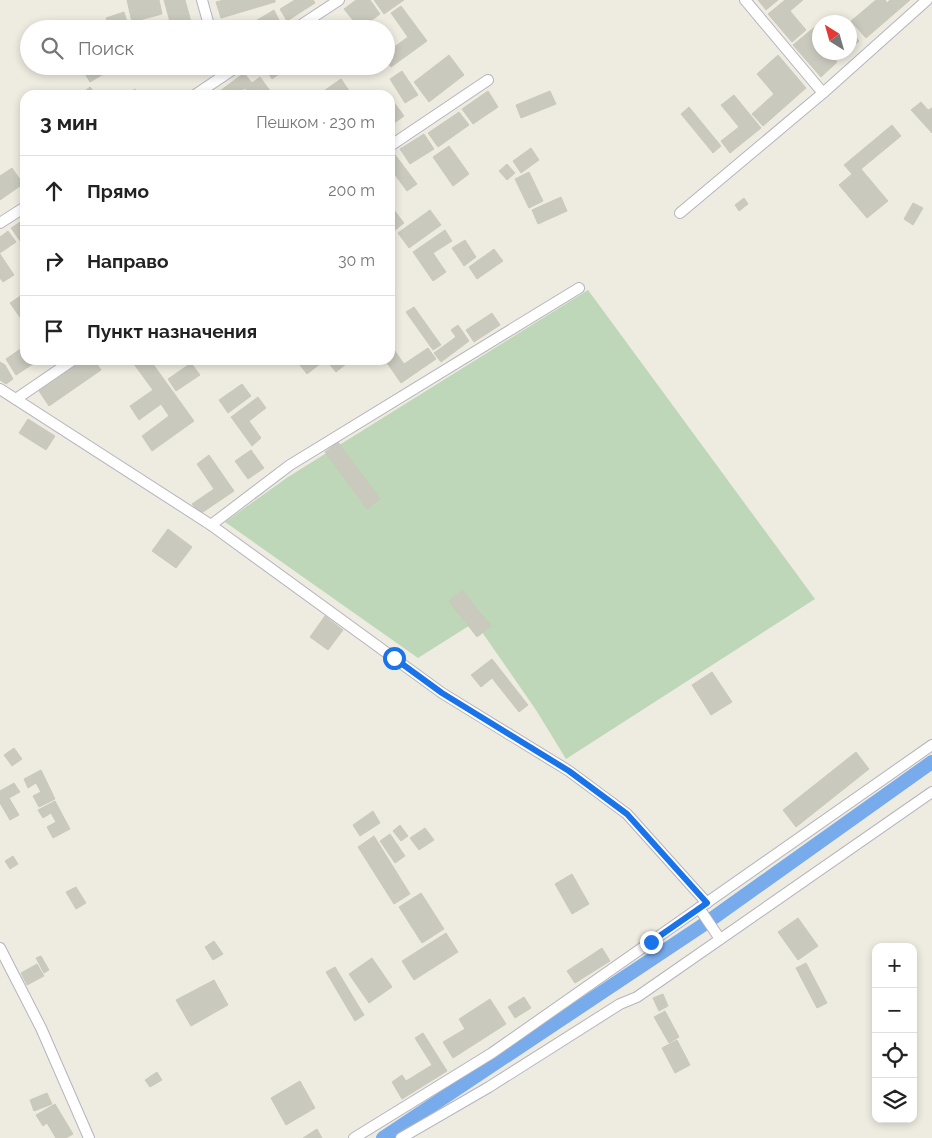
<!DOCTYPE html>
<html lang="ru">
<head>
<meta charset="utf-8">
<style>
	:root { --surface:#fff; --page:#f6f6f6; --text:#222; --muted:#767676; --line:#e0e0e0 }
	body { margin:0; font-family:Raleway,sans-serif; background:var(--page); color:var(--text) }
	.controls { position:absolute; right:15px; bottom:15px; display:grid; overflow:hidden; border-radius:10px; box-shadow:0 2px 8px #0003 }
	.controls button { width:45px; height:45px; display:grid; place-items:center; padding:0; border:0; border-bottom:1px solid var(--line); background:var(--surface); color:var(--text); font:25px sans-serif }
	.compass { position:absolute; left:812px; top:15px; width:45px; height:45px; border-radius:50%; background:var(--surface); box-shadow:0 2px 8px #0003; rotate:323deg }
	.stop { position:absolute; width:15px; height:15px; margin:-11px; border:4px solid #1a73e8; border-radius:50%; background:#fff }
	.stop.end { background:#1a73e8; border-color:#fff; box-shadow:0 1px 5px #0008 }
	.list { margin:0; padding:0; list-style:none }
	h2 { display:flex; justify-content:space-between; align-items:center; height:65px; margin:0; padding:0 20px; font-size:21px }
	h2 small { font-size:16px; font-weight:400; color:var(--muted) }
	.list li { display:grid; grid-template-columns:32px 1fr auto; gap:15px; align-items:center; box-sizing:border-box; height:70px; padding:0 20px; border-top:1px solid var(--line) }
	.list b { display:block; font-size:19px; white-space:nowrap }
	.list em { font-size:16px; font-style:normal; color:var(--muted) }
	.icon { flex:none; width:28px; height:28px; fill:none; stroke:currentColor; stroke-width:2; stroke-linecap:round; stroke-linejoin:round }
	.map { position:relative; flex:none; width:932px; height:1138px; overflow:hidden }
	.search { position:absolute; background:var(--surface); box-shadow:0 2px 8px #0003; left:20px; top:20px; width:375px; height:55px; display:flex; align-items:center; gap:12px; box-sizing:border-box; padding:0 18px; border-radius:28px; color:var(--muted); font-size:19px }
	.panel { position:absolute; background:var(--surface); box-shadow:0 2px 8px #0003; left:20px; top:90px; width:375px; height:275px; border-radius:15px }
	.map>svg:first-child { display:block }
</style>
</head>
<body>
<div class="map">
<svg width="932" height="1138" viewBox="0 0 932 1138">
	<rect width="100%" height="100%" fill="#eeece0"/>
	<path fill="#bed7b8" d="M588,290L815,599L566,759L536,710L475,622L418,658L225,522L288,477Z"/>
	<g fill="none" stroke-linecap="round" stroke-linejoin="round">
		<path stroke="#77abec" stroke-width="14" d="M383,1138L706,923L932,762"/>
	</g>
	<g fill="#cac9be" stroke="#cac9b9">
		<path d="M127,0H159L162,14L132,22Z"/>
		<path d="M164,0H185L193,29H172Z"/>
		<path d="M224,0H275V2L221,18L216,2Z"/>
		<path d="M295,0H313L315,3L287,21L280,9Z"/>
		<path d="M356,0H370L380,14L360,29L344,9Z"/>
		<path d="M374,0H404L384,14Z"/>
		<path d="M758,0H778L766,10Z"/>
		<path d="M785,0H803L790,11L806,30L792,42L768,14Z"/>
		<path d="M876,0H885L887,3L890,0H910L866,38L851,21Z"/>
		<path d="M401,6L427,41L391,67L386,60V53L408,37L391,13Z"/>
		<path d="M274,10L281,24L273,29H242Z"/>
		<path d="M124,12L129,29H109L106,18Z"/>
		<path d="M817,25L820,28V52H829L837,62L821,77L793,45Z"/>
		<path d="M851,32L859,41L850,49V33Z"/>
		<path d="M449,55L464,75L429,102L414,82Z"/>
		<path d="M778,55L806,88L763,126L752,114L774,94L757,74Z"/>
		<path d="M83,66H111L112,69L90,82L81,67Z"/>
		<path d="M264,66H290L272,79Z"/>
		<path d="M402,71L418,95L405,103L390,79Z"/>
		<path d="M244,73L252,83L260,77L273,95H250L245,88L236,95H223L220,91Z"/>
		<path d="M341,79L352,95H318Z"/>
		<path d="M90,87L97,95H82L81,94Z"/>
		<path d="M135,89L139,95H129L128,94Z"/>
		<path d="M488,91L498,107L473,124L462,109Z"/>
		<path d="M550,91L556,104L521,118L516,105Z"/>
		<path d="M734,95L761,128L730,153L721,141L739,127L721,105Z"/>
		<path d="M390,97L404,116L390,126Z"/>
		<path d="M921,102L928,110L932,108V133L911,110Z"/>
		<path d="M689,107L721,146L713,153L681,114Z"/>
		<path d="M459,112L469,125L438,147L428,133Z"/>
		<path d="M892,125L901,136L861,169L888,201L867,218L839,185L852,174L844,165Z"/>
		<path d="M424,134L434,149L410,164L400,149Z"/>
		<path d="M449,146L469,174L453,186L433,157Z"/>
		<path d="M531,148L539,160L521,173L513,161Z"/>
		<path d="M393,152L417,184L407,191L393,172L390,175V155Z"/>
		<path d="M507,164L515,173L507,180L499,171Z"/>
		<path d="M12,168L23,184L0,200V176Z"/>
		<path d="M529,172L543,201L529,208L515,179Z"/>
		<path d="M561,197L567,211L538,224L532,210Z"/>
		<path d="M744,198L748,204L739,211L735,205Z"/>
		<path d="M913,203L923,208L913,225L904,219Z"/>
		<path d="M390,205L404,223L390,234Z"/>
		<path d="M430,210L441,225L409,248L398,233Z"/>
		<path d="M25,219V248L11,228Z"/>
		<path d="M445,230L452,241L433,253L446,272L433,281L413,252Z"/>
		<path d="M8,231L16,242L0,253V237Z"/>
		<path d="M465,240L476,257L464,266L452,248Z"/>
		<path d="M494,249L503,261L477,279L469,267Z"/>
		<path d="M0,254L14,275L3,282L0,278Z"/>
		<path d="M25,293V318L22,320L10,303Z"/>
		<path d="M414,307L441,345L433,350L406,312Z"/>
		<path d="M492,313L500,325L474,342L466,330Z"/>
		<path d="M458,325L469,341L441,362L434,353L456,337L451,330Z"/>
		<path d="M390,344L404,364L428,348L436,359L401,383L385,360H390Z"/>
		<path d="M25,346V360H39L16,375L6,359Z"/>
		<path d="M84,360H94L101,370L49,406L39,391Z"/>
		<path d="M131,360H150L194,421L152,451L142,436L169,416L161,404L139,420L130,406L153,390Z"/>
		<path d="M296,360H325L307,374Z"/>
		<path d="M326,360H344L346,364L336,372Z"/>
		<path d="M0,362L5,365L13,379L6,384L0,380Z"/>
		<path d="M191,363L200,375L176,391L168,379Z"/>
		<path d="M242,384L251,396L228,413L219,400Z"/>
		<path d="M258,397L266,408L249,421L261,438L252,446L231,417Z"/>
		<path d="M28,419L55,436L46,450L19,433Z"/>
		<path d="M338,442L380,499L367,509L325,452Z"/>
		<path d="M251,450L264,468L248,479L235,461Z"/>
		<path d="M209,455L234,491L200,514L192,504L214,489L197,464Z"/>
		<path d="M168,529L192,547L176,568L152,551Z"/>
		<path d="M462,590L491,626L477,637L449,601Z"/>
		<path d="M325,616L343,630L328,650L310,637Z"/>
		<path d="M492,659L528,705L519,712L492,678L481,687L471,675Z"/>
		<path d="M712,672L732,702L711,715L692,685Z"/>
		<path d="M14,748L22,759L12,766L4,755Z"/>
		<path d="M856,752L869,769L796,827L783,810Z"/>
		<path d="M41,770L55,799L39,807L33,796L41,792L36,783L28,788L24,779Z"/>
		<path d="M14,783L20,792L9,798L19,815L10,820L0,803V791Z"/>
		<path d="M55,801L70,829L53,838L47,827L56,822L51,813L43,818L38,810Z"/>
		<path d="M373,811L380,823L360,836L353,825Z"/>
		<path d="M400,825L408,836L401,841L393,831Z"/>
		<path d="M425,828L434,840L419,850L410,838Z"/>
		<path d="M390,834L405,856L395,863L380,841Z"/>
		<path d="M374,836L410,894L394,904L358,847Z"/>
		<path d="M13,856L18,864L10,869L5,861Z"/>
		<path d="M572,874L589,904L572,914L555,884Z"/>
		<path d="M76,887L86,903L76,909L66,892Z"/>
		<path d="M421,893L444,929L422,943L399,907Z"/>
		<path d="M798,918L818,946L798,960L778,932Z"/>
		<path d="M446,933L458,952L414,980L402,961Z"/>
		<path d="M214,941L223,954L213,960L205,947Z"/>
		<path d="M602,948L610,961L575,983L567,971Z"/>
		<path d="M41,956L49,970L44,973L36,958Z"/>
		<path d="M372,958L392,987L369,1003L349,974Z"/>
		<path d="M806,963L827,1003L817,1008L796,968Z"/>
		<path d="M37,964L44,976L27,985L21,973Z"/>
		<path d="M335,967L364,1015L355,1021L326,972Z"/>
		<path d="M214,980L228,1005L191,1026L176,1000Z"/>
		<path d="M663,994L668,1006L659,1011L653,998Z"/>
		<path d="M524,997L531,1008L515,1018L508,1007Z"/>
		<path d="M490,999L506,1024L453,1058L443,1042L465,1029L459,1019Z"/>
		<path d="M665,1011L679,1037L669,1043L654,1017Z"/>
		<path d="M423,1033L447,1071L402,1099L392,1082L402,1075L406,1081L432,1065L415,1038Z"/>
		<path d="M677,1040L690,1065L675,1073L662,1048Z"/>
		<path d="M157,1072L162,1080L150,1087L145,1080Z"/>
		<path d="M300,1081L315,1108L286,1125L271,1098Z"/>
		<path d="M47,1093L52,1104L34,1111L30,1100Z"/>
		<path d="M55,1104L73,1134L66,1138H56L47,1123L43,1126L36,1115Z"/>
		<path d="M317,1129L322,1138H303Z"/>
	</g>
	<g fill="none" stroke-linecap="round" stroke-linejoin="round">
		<defs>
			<g id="minor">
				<path d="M202,0L210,29"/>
				<path d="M745,0L823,93L927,0"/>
				<path d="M295,29L339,0"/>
				<path d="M219,66L222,77"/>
				<path d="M195,95L238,66"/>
				<path d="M390,146L488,80"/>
				<path d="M680,213L823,93"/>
				<path d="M0,223L25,207"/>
				<path d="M0,389L211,525L442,693L569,771L627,814L707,903"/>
				<path d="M16,399L73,360"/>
				<path d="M211,525L290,465L579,288"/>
				<path d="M699,908L720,939"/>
				<path d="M0,948L41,1028L89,1138"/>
				<path d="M354,1138L492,1053L932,745"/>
				<path d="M401,1138L489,1087L620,1004L637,997L932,792"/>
			</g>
		</defs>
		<use href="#minor" stroke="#b5b3c0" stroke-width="12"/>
		<use href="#minor" stroke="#fff" stroke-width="10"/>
	</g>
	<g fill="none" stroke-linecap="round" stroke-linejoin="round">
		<path stroke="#1a73e8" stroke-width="6" d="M394,658L442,693L569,771L627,814L707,903L651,942"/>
	</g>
</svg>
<div class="controls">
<button>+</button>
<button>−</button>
<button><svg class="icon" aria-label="locate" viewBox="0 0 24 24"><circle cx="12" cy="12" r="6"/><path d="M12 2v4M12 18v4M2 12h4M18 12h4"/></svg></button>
<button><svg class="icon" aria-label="layers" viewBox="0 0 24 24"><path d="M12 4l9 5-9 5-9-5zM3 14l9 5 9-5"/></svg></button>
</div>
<svg class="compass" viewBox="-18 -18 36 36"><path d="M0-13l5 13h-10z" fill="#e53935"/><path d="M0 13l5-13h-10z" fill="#767676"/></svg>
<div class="stop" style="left:394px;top:658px"></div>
<div class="stop end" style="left:651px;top:942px"></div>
<div class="search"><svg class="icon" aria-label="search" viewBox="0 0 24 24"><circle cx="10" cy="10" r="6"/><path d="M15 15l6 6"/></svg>Поиск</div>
<section class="panel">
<h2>3 мин<small>Пешком · 230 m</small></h2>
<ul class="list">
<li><svg class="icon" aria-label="ahead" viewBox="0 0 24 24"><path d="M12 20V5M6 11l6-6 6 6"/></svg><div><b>Прямо</b></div><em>200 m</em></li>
<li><svg class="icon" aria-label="right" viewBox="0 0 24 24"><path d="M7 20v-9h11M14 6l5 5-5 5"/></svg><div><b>Направо</b></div><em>30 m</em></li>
<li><svg class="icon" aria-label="arrive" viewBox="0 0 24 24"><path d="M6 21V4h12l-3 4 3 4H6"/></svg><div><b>Пункт назначения</b></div></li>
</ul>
</section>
</div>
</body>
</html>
